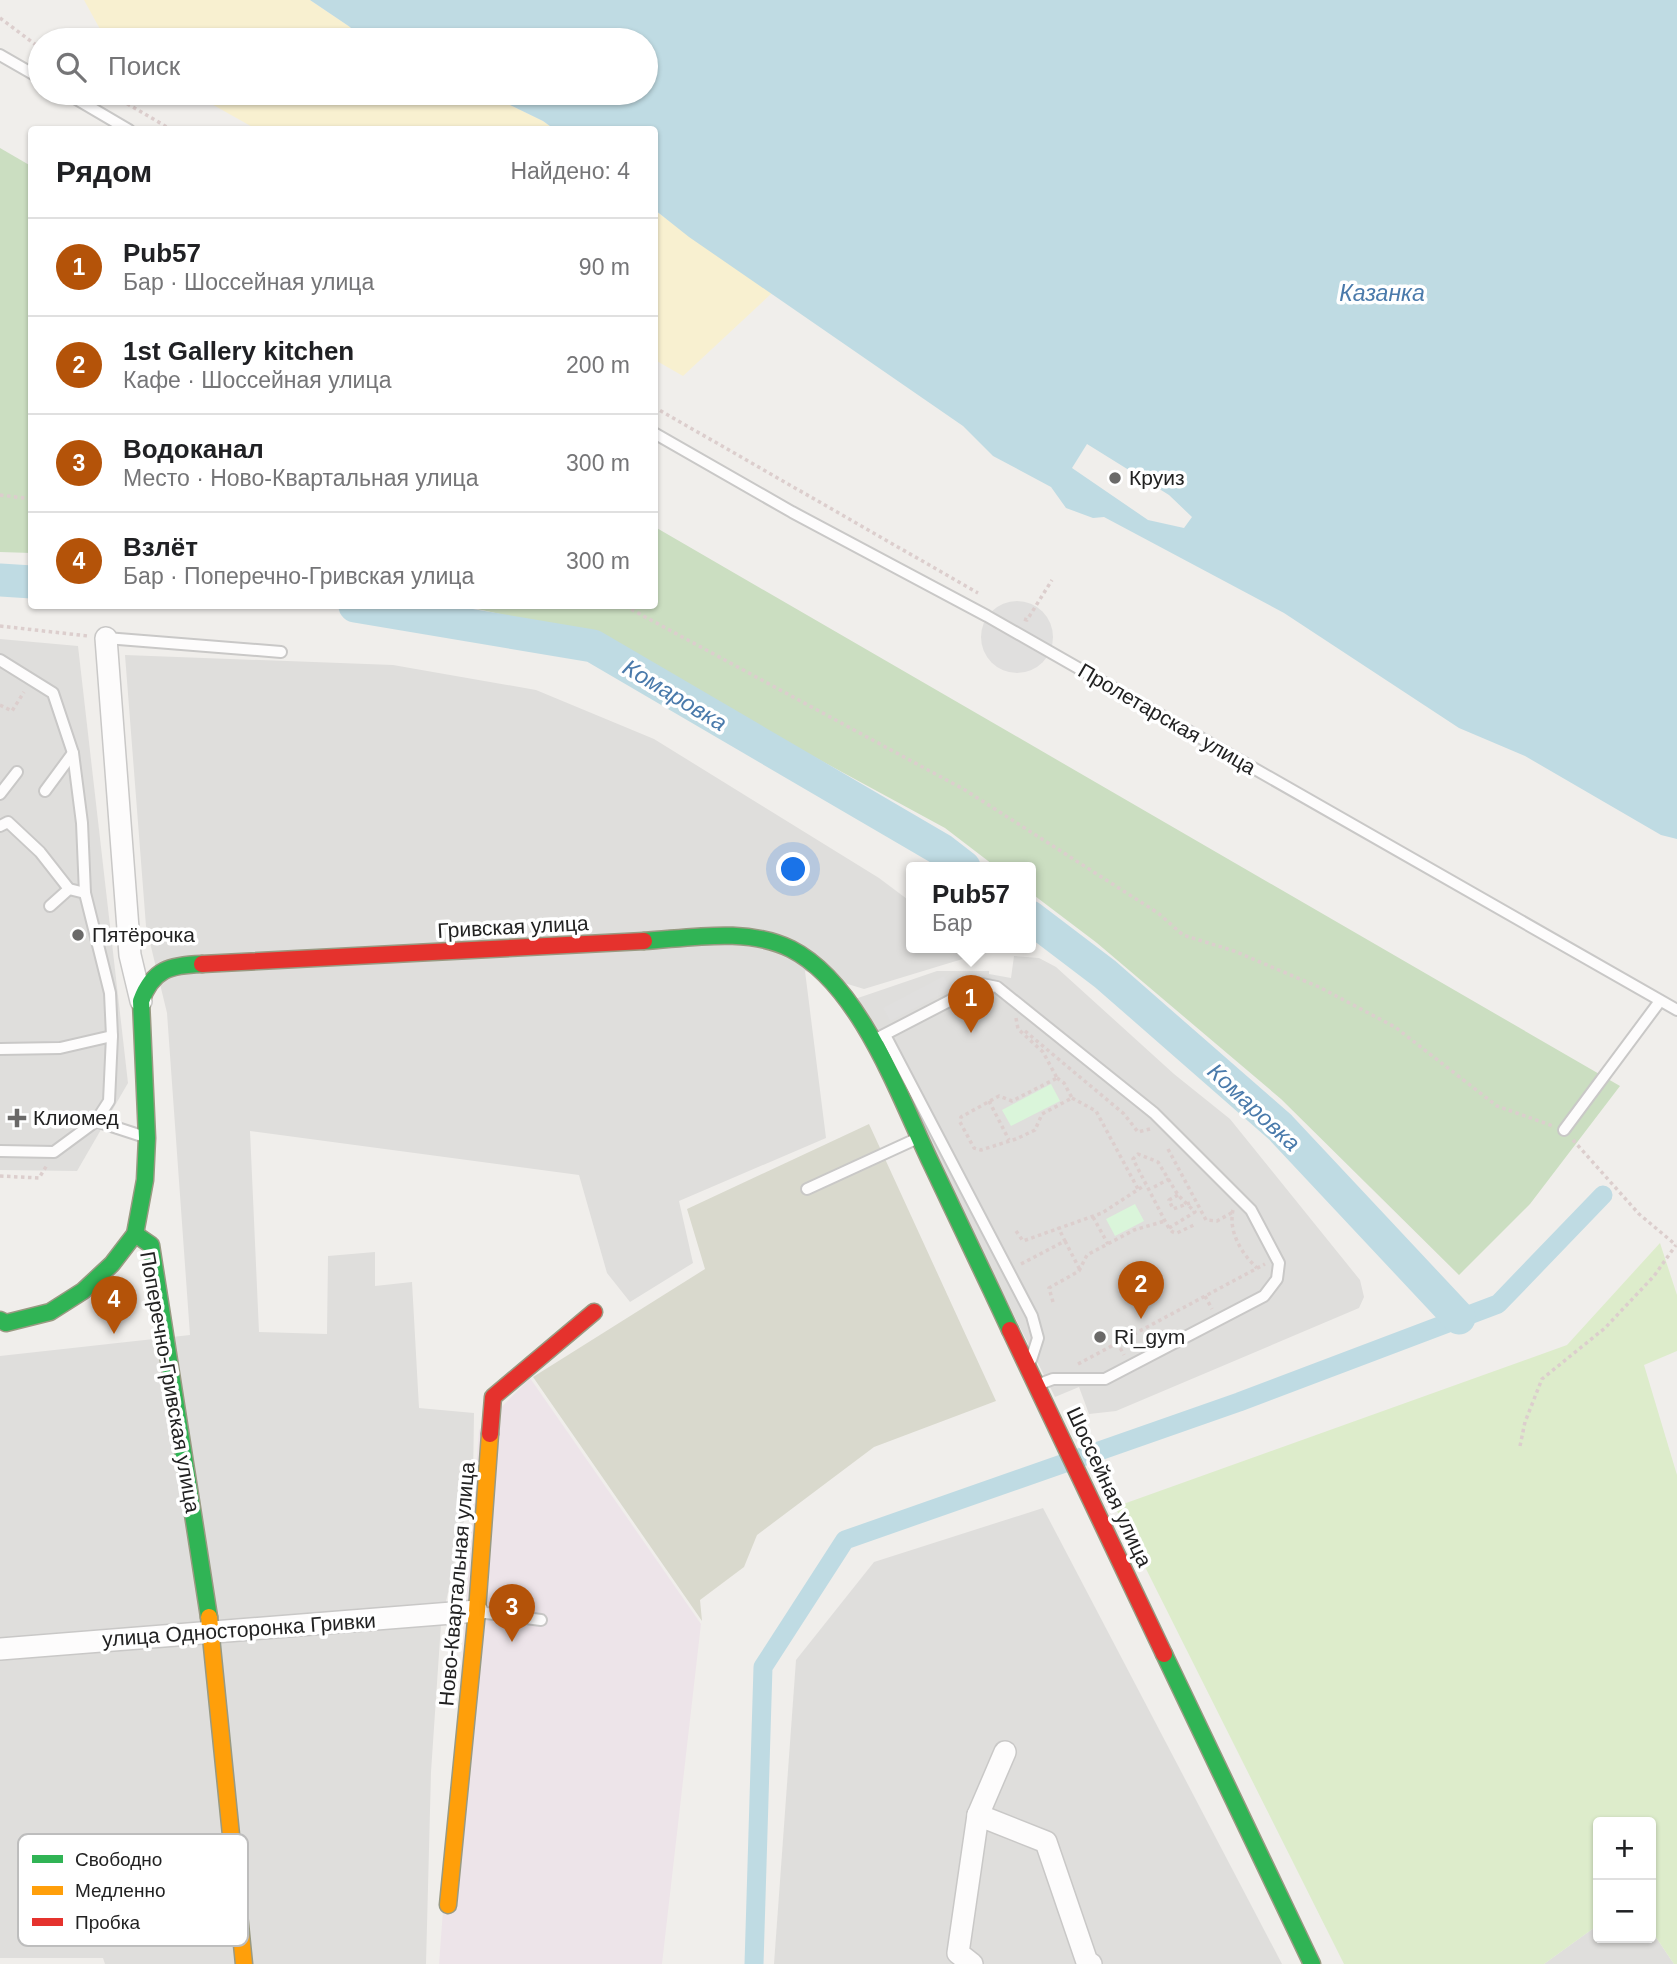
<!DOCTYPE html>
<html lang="ru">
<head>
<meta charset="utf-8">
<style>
	:root { --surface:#fff; --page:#f2f2f2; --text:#202124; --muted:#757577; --line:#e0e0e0; --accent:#b45309 }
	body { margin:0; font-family:Helvetica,sans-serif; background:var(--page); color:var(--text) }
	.controls { position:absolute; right:21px; bottom:21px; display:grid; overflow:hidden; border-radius:7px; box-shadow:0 2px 5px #0004 }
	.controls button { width:63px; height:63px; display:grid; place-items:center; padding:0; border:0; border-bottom:2px solid var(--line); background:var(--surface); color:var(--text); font:35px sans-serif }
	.you { position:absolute; left:794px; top:870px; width:24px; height:24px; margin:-18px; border:5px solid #fff; border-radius:50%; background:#1a73e8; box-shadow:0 0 0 10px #1a73e833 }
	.badge { display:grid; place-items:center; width:46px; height:46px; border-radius:50%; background:var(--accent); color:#fff; font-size:23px; font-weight:700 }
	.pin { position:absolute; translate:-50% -58px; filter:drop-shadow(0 2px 4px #0008) }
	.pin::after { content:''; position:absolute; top:37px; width:24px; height:21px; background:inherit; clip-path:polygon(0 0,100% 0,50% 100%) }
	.popup { position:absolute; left:906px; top:862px; width:130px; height:91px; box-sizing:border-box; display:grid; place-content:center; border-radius:7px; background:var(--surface); filter:drop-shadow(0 2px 5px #0005); font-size:23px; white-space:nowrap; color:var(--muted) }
	.popup b { font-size:26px; color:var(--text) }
	.popup::after { content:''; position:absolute; left:50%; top:100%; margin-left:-14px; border:14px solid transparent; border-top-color:var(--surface) }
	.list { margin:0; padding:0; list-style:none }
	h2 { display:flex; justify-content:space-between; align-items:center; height:91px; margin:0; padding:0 28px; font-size:30px }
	h2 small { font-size:23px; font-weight:400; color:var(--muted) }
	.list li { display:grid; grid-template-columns:46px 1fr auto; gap:21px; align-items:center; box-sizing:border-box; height:98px; padding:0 28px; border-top:2px solid var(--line) }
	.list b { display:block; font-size:26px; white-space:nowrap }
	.list p { margin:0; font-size:23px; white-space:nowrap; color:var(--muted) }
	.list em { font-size:23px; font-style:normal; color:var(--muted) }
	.icon { flex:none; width:38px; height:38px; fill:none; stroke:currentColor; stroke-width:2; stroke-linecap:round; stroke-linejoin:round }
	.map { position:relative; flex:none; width:1677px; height:1964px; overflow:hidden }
	.search { position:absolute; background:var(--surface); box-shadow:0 2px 5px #0004; left:28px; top:28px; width:630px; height:77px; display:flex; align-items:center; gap:18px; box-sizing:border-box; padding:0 24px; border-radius:38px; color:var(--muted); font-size:26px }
	.panel { position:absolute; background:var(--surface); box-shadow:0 2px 5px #0004; left:28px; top:126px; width:630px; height:483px; border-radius:7px }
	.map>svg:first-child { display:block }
</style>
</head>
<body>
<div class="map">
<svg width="1677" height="1964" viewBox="0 0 1677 1964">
	<rect width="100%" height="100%" fill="#f0eeeb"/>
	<g fill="#dfdedc">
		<path d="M0,639L78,646L128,1083L77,1171L0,1170Z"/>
		<path d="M125,655L393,665L536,690L654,739L879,878L911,902L912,947H970L979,954L864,989L805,971L826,1138L679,1201L693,1263L630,1302L607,1273L579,1175L250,1131L259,1332L327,1334L328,1256L375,1252V1286L412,1282L419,1408L474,1413L473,1480L441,1624L431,1772L426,1964H105L103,1958H0V1356L190,1335L167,1013L146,926Z"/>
		<path d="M1014,956L1039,958L1056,967L1174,1074L1230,1119L1360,1280L1364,1297L1359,1308L1116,1411L1089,1414L1079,1387L1055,1397L855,999L937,971H989V974L1011,978Z"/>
		<path d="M1043,1508L1282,1964H774L796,1660L874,1562Z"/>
		<path d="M1598,1925V1938H1651V1930L1674,1964H1544Z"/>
	</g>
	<path fill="#ede4e9" d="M530,1378L701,1624L662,1964H439L479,1430Z"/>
	<path fill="#d9d9cd" d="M869,1124L996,1401L874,1447L757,1535L744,1567L700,1600L702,1621L533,1377L705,1269L687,1209Z"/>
	<path fill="#ddeccb" d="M1660,1243L1677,1295V1351L1644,1365L1677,1475V1964H1674L1651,1930V1822H1598V1925L1544,1964H1344L1115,1507L1567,1345Z"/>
	<g fill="#cbdec1">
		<path d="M0,148L31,166V553L0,552Z"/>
		<path d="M655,527L1620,1086L1530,1204L1459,1275L1281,1099L1097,943L1031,893L1030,867H996L945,828L586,633L464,606H654Z"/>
	</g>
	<g fill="#f8f0d0">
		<path d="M84,0H310L350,27L362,40H106Z"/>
		<path d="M192,93H485L543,121L554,129H256Z"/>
		<path d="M654,210L772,293L683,376L655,360Z"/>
	</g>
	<g fill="#daf5da">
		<path d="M1051,1084L1060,1101L1011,1126L1002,1110Z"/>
		<path d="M1135,1204L1144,1221L1115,1236L1106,1219Z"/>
	</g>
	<g fill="#e0dfde">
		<circle cx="1017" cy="637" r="36"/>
		<path d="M944,976L951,989L890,1021L883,1008Z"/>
	</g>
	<path fill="#bfdbe3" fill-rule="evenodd" d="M310,0H1677V839L1661,835L1525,756L1459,728L1284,613L1104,517L1093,518L1066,508L1051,487L993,456L963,426L689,237L655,210L654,130L554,129L543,121L485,93H646V40H362L350,27ZM1087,444L1169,495L1192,517L1184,528L1148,520L1072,468Z"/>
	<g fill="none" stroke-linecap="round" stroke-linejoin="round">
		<path stroke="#bfdbe3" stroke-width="19" d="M754,1964L763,1667L845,1540L1239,1402L1498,1304L1603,1195"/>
		<g stroke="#bfdbe3" stroke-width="33">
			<path d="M0,580L32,582"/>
			<path d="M355,606L593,646L942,850L964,867"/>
			<path d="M1030,917L1105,974L1280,1127L1459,1318"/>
		</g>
		<defs>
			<g id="lane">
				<path d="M0,55L40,78"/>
				<path d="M66,93L129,130"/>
				<path d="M654,433L792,512L987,616L1677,1010"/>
				<path d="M106,638L281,652"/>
				<path d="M0,660L53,693L73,753L82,823L85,893L110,993L112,1036"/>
				<path d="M45,791L73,753"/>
				<path d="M0,794L17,772"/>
				<path d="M0,826L8,822L40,852L69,889L85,893"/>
				<path d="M50,906L69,889"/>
				<path d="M885,1035L1032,1316L1038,1338L1031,1360"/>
				<path d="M874,1040L982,984L997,987L1154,1113L1251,1210L1279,1263L1277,1279L1264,1296L1105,1379H1053L1037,1385"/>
				<path d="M0,1049L60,1048L112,1036L109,1101L96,1121"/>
				<path d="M1564,1130L1660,1001"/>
				<path d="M0,1151L54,1152L96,1121L145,1137"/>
				<path d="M807,1189L916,1139"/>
				<path d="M478,1612L541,1620"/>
			</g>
			<g id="street">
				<path d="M106,638L130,955L141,1001"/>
				<path d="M0,1649L477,1611"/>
				<path d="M978,1815L1005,1752"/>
				<path d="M972,1964L958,1953L978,1815L1046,1842L1087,1962L1091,1964"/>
			</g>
			<g id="fast">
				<path d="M644,941C691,938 747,927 791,949C860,984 899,1096 931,1163C957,1218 984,1274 1010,1330"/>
				<path d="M135,1234L151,1245L209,1617"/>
				<path d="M0,1320L6,1323L50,1312L83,1291L112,1264L135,1234L145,1180L147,1138L141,1001C153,969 170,965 202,964"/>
				<path d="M1164,1654L1312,1964"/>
			</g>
			<g id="slow">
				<path d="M209,1617L244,1964"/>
				<path d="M448,1905L477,1611L490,1434"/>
			</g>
			<g id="jam">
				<path d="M202,964L644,941"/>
				<path d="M1010,1330L1164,1654"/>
				<path d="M490,1434L493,1397L594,1312"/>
			</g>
		</defs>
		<use href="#lane" stroke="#c9c8c7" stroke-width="14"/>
		<use href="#street" stroke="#c9c8c7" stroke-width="24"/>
		<use href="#fast" stroke="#999a82" stroke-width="19"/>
		<use href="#slow" stroke="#999a82" stroke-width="19"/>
		<use href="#jam" stroke="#999a82" stroke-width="19"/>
		<g stroke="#dccecd" stroke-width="3.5" stroke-dasharray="3.5 3.5" stroke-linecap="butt">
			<path d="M0,18L40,48"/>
			<path d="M109,93L172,130"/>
			<path d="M654,407L978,593"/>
			<path d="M0,495L32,499"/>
			<path d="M625,606L965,790L1158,913L1183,935L1234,951L1319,987L1395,1027L1497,1106L1553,1126"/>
			<path d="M1024,619L1027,620L1052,580"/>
			<path d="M0,626L88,636"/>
			<path d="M0,705L12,711L24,692"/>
			<path d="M1016,1018L1018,1029L1043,1052L1057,1078"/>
			<path d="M1025,1031L1124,1114L1138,1132L1150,1129"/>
			<path d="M1057,1078L1064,1083L1072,1098L1042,1114L1035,1130L1016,1139L981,1150L974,1148L960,1122L961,1117L999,1096L1012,1101Z"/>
			<path d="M1072,1098L1096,1111L1138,1189"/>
			<path d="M989,1101L1009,1140"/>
			<path d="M1573,1140L1639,1214L1676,1245"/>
			<path d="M1168,1149L1206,1220L1217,1221L1233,1212"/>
			<path d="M0,1176L39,1178L47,1165"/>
			<path d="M1154,1187L1169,1179"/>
			<path d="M1178,1195L1169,1200L1173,1209L1190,1203"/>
			<path d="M1233,1210C1228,1232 1242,1254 1257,1268"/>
			<path d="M1093,1217L1108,1244"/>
			<path d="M1169,1228L1195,1212L1178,1195L1158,1162L1138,1154L1133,1159L1165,1221C1168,1226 1170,1233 1177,1233L1196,1224"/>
			<path d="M1016,1231L1023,1241L1102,1213L1145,1185"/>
			<path d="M1065,1241L1080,1270"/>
			<path d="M1021,1264L1065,1241L1058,1227"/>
			<path d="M1205,1296L1212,1309"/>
			<path d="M1053,1302L1049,1288L1079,1271L1087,1255L1134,1230L1165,1221"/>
			<path d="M1117,1342L1124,1355"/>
			<path d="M1078,1364L1265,1264"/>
			<path d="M1520,1446L1525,1422L1542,1379L1605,1328L1654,1276L1676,1245"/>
		</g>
		<use href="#lane" stroke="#fdfcfc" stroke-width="10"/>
		<use href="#street" stroke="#fdfcfc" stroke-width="21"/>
		<use href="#fast" stroke="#30b455" stroke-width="16"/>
		<use href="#slow" stroke="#ff9f0a" stroke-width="16"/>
		<use href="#jam" stroke="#e5322d" stroke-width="16"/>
	</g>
	<g fill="#6a6968" stroke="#fff" stroke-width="2.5">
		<circle cx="1115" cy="478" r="7"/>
		<circle cx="78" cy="935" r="7"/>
		<path d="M13.5 1107.5h7v7h7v7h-7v7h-7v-7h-7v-7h7z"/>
		<circle cx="1100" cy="1337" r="7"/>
	</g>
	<g text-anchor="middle" stroke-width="7" stroke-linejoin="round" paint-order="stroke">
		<g font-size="21" fill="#222" stroke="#fff" text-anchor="start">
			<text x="1129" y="485">Круиз</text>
			<text x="92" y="942">Пятёрочка</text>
			<text x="33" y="1125">Клиомед</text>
			<text x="1114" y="1344">Ri_gym</text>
		</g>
		<g font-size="21" fill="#222" stroke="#fff">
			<text transform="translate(1167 719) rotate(30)" y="7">Пролетарская улица</text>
			<text transform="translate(513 927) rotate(-3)" y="7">Гривская улица</text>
			<text transform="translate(170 1382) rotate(80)" y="7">Поперечно-Гривская улица</text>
			<text transform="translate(1109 1487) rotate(65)" y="7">Шоссейная улица</text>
			<text transform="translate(457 1584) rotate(-85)" y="7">Ново-Квартальная улица</text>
			<text transform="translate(239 1630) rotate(-4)" y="7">улица Односторонка Гривки</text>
		</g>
		<g font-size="23" font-style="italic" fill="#4a7aab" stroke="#fff">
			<text x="1382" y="301">Казанка</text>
			<text transform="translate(675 695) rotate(31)" y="8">Комаровка</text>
			<text transform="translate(1254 1107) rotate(43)" y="8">Комаровка</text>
		</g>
	</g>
	<rect x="18" y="1834" width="230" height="112" rx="10" fill="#fff" stroke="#bdbdbd" stroke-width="2"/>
	<rect x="32" y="1855" width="31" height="8" fill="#30b455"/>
	<rect x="32" y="1886" width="31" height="9" fill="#ff9f0a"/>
	<rect x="32" y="1918" width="31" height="8" fill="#e5322d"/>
	<g font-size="19" fill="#222">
		<text x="75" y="1866">Свободно</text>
		<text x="75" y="1897">Медленно</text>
		<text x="75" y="1929">Пробка</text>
	</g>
</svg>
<div class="controls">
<button>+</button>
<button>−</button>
</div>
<div class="you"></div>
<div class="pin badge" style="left:971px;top:1033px">1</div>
<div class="popup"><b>Pub57</b>Бар</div>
<div class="pin badge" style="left:1141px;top:1319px">2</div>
<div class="pin badge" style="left:512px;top:1642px">3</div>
<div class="pin badge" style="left:114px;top:1334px">4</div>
<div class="search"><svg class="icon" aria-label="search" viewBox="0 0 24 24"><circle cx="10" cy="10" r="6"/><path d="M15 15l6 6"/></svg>Поиск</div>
<section class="panel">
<h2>Рядом<small>Найдено: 4</small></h2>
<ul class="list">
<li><span class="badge">1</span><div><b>Pub57</b><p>Бар · Шоссейная улица</p></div><em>90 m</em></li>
<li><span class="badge">2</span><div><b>1st Gallery kitchen</b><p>Кафе · Шоссейная улица</p></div><em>200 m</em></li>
<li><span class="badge">3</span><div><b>Водоканал</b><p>Место · Ново-Квартальная улица</p></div><em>300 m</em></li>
<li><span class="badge">4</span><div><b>Взлёт</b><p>Бар · Поперечно-Гривская улица</p></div><em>300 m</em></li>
</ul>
</section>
</div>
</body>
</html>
